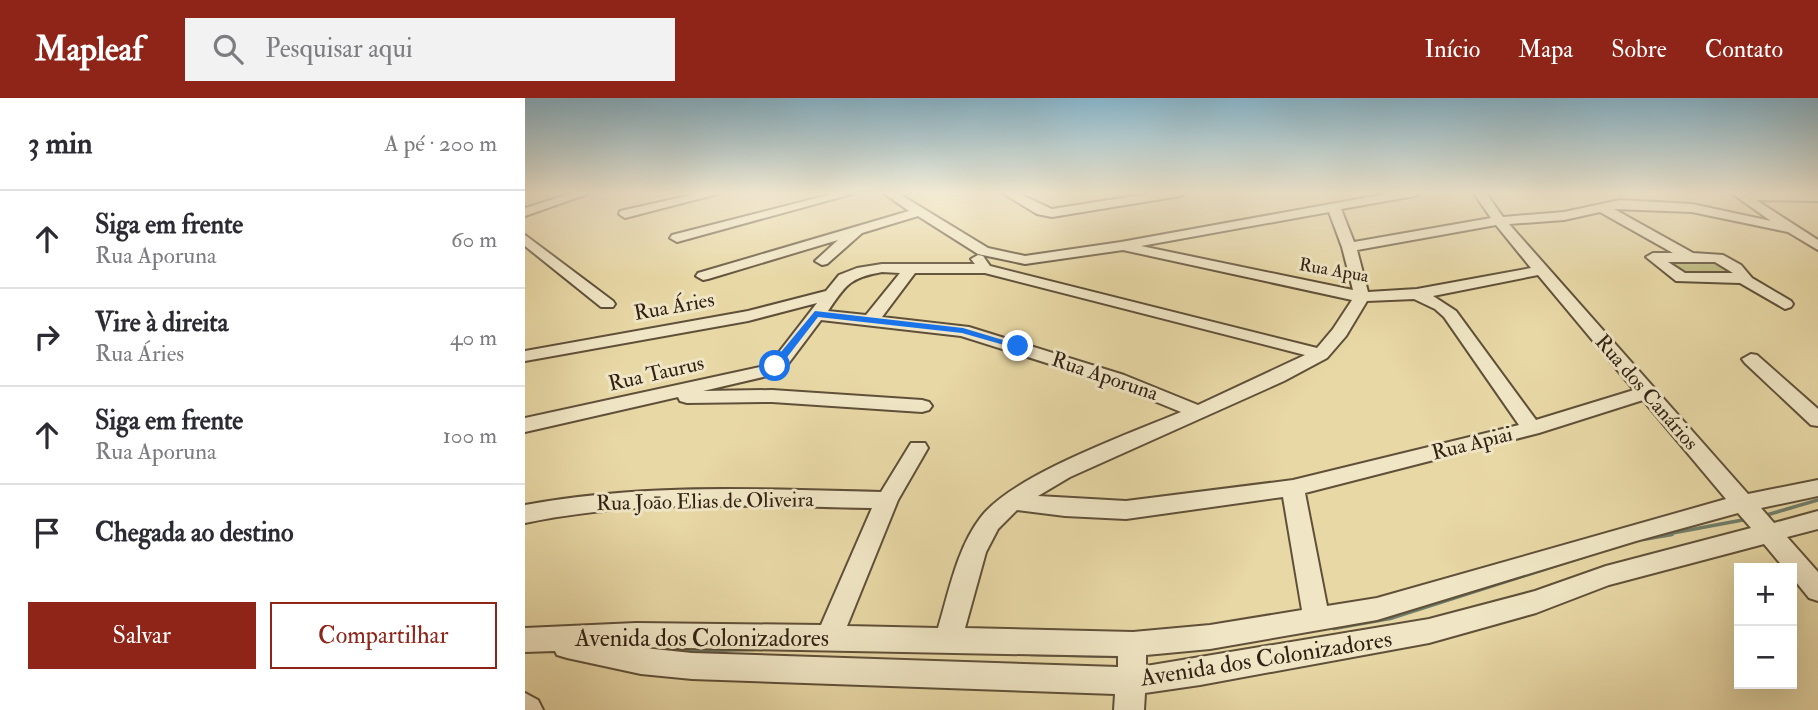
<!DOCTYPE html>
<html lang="pt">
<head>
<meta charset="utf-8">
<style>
	:root { --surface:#fff; --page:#f2f2f3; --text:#2b2b33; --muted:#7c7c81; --line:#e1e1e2; --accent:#8f2418 }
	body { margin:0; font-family:"IM FELL Double Pica",serif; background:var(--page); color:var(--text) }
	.controls { position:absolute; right:21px; bottom:21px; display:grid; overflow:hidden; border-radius:0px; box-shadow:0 7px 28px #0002 }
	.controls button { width:63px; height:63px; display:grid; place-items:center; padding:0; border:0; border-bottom:2px solid var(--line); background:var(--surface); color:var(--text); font:35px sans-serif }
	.stop { position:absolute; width:21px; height:21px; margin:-16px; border:5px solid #1a73e8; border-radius:50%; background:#fff }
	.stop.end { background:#1a73e8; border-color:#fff; box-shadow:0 2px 7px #0008 }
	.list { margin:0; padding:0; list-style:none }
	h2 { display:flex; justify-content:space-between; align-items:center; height:91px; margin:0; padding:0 28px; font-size:30px }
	h2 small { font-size:23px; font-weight:400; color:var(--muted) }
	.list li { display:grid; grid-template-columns:46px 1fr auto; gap:21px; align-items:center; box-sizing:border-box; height:98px; padding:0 28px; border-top:2px solid var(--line) }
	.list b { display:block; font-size:26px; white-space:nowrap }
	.list p { margin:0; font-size:23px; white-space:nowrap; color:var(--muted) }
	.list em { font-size:23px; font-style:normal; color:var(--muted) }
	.actions { display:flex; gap:14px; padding:21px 28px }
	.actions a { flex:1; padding:16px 0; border:2px solid var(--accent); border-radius:0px; text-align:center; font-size:24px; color:var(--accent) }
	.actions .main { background:var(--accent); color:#fff }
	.icon { flex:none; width:38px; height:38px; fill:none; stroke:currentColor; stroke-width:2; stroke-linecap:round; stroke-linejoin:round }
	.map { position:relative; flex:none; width:1293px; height:612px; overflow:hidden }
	header { display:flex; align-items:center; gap:42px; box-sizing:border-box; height:98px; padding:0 35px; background:var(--accent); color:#fff }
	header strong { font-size:33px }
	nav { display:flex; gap:38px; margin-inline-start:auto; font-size:24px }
	.search { width:490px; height:63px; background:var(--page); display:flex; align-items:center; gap:18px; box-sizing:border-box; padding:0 24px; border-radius:0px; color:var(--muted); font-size:26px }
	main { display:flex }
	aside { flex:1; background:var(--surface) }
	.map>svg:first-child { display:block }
</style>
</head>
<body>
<header>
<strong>Mapleaf</strong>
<div class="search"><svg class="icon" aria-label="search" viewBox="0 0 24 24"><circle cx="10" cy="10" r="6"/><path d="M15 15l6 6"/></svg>Pesquisar aqui</div>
<nav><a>Início</a><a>Mapa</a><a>Sobre</a><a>Contato</a></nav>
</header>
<main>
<aside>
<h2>3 min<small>A pé · 200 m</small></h2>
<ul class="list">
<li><svg class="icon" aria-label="ahead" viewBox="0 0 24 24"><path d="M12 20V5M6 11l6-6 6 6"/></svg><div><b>Siga em frente</b><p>Rua Aporuna</p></div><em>60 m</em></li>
<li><svg class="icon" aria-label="right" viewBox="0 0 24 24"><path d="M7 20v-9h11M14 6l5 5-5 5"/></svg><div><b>Vire à direita</b><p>Rua Áries</p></div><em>40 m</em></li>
<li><svg class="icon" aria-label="ahead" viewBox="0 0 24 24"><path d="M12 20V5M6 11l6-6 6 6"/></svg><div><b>Siga em frente</b><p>Rua Aporuna</p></div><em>100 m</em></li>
<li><svg class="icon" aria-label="arrive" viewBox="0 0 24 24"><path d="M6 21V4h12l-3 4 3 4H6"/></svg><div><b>Chegada ao destino</b></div></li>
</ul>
<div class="actions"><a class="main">Salvar</a><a>Compartilhar</a></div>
</aside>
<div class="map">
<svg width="1293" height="612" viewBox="0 0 1293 612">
	<rect width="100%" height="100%" fill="#e8d8a6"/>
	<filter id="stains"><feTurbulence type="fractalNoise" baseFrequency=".00286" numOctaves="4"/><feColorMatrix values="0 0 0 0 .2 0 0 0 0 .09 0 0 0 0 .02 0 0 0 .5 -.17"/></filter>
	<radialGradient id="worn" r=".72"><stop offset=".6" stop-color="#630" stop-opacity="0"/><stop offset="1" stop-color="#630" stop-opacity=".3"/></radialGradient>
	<path fill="#bebc81" stroke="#786f4b" stroke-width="2" d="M1187,159L1210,176L1156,177L1136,161Z"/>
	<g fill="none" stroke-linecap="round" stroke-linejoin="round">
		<g stroke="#6f7d6b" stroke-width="3.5">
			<path d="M1238,418L1293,402"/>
			<path d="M1137,437L1223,421"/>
		</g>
		<g stroke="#6f7d6b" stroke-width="4.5">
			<path d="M1118,441L1147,436"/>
			<path d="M809,530L865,520L1060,458"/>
			<path d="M144,553L229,551"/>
			<path d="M506,556L593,558"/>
		</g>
		<defs>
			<g id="minor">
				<path d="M51,94H68L0,118V110Z"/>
				<path d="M180,94H200L100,120L94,116L95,113Z"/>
				<path d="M315,94H334L152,144L145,140L147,137Z"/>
				<path d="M357,94H371L463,150L500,158L596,144L872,94H896L890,98L816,111L829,144L966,120L948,94H960L978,119L1039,114L1095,102L1167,106L1246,123L1205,94L1293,95V103L1231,102L1293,142V152L1263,134L1167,114L1089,111L1168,155L1198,157L1216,167L1227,180L1266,203L1268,206L1266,209L1260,211L1215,185L1151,183L1121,159L1128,155H1148L1075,114L1039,122L984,126L1223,396L1293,382V398L1236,410L1249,425L1293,413V431L1262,439L1293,474V503L1284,500L1267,479V470H1259L1239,446L1084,487L1011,515L904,545L675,587L620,595L619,612H589L590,596L167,581L116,576L42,560L32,557L30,553L0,554V530L111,525L296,527L347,410C230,408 115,401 0,425V407C118,385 236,391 356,394L386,345H400L403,350L373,402L322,528L413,530C424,494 432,450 456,419C488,377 604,336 656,314L585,285L436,238L296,222L263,266L247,277L178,293L247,292L397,302L404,304L407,308L404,312L397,314L247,304L162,305L155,303L153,299L0,334V320L235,269L251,258L292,205L223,223L0,263V253L223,213L301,193L314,177L332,170L357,166H450L446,161L453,157L458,158L465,168L792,250L808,231L827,202L598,152L500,166L453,156L393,118L337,135L302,166L297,167L290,163L313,142L183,181L178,182L171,178L173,175L384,113ZM804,114L817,149L828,192L616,148ZM971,127L1006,170L892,191L843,194L832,152ZM1143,164H1190L1208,175H1160ZM357,174L375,175L341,217L303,213C321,187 324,180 357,174ZM390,175H460L780,257L673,307L599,277L444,229L357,219ZM1013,177L1109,292L1011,322L931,213L908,198ZM889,201L910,211L919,219L994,327L768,382L601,403L513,398L545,379L759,283L802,260L821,238L842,203ZM1118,302L1201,401L852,500L802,508L780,395L1014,335ZM758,399L777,512L685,527L608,534L440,530L461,454L473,431L492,412L540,418L601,421ZM1213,415L1226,430L1081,468L1010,493L904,521L621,568V557L685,551L852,522L1111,443ZM110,549L593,558V569L167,555Z"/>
				<path d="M476,94H490L527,111L635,94H661L655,98L527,119L512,116Z"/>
				<path d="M0,137L88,203L90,206L88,209H76L0,148Z"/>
				<path d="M1226,256L1232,257L1293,311V328L1286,327L1220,265L1217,261Z"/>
				<path d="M0,595L13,602L18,612H0Z"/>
			</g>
		</defs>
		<use href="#minor" stroke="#605039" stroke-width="4"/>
		<use href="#minor" fill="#f0e6c5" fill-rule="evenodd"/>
	</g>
	<linearGradient id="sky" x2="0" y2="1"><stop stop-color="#87b6cd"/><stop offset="0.53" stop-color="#f5edd7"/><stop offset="1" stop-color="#f5edd7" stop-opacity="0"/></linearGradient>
	<rect width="1293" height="179" fill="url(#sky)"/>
	<path fill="#1a73e8" d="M290,213L438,230L498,248L493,251L437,235L293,219L253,271H246V266Z"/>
	<g text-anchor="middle" stroke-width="6" stroke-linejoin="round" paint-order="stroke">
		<g font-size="18" fill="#322215" stroke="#f0e6c5">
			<text transform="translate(809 172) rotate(10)" y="6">Rua Apua</text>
		</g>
		<g font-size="21" fill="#322215" stroke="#f0e6c5">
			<text transform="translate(149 208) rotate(-10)" y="7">Rua Áries</text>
			<text transform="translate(131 275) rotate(-13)" y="7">Rua Taurus</text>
			<text transform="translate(580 278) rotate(19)" y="7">Rua Aporuna</text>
			<text transform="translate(1122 294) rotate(49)" y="7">Rua dos Canários</text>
			<text transform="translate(947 345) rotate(-14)" y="7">Rua Apiai</text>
			<text transform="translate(180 403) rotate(-1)" y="7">Rua Joāo Elias de Oliveira</text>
		</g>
		<g font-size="24" fill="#322215" stroke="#f0e6c5">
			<text x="177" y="548">Avenida dos Colonizadores</text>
			<text transform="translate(741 560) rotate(-9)" y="8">Avenida dos Colonizadores</text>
		</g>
	</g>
	<rect width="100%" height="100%" filter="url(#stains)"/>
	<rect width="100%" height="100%" fill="url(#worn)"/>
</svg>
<div class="controls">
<button>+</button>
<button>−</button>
</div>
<div class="stop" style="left:250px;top:268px"></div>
<div class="stop end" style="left:493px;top:248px"></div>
</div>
</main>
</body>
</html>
